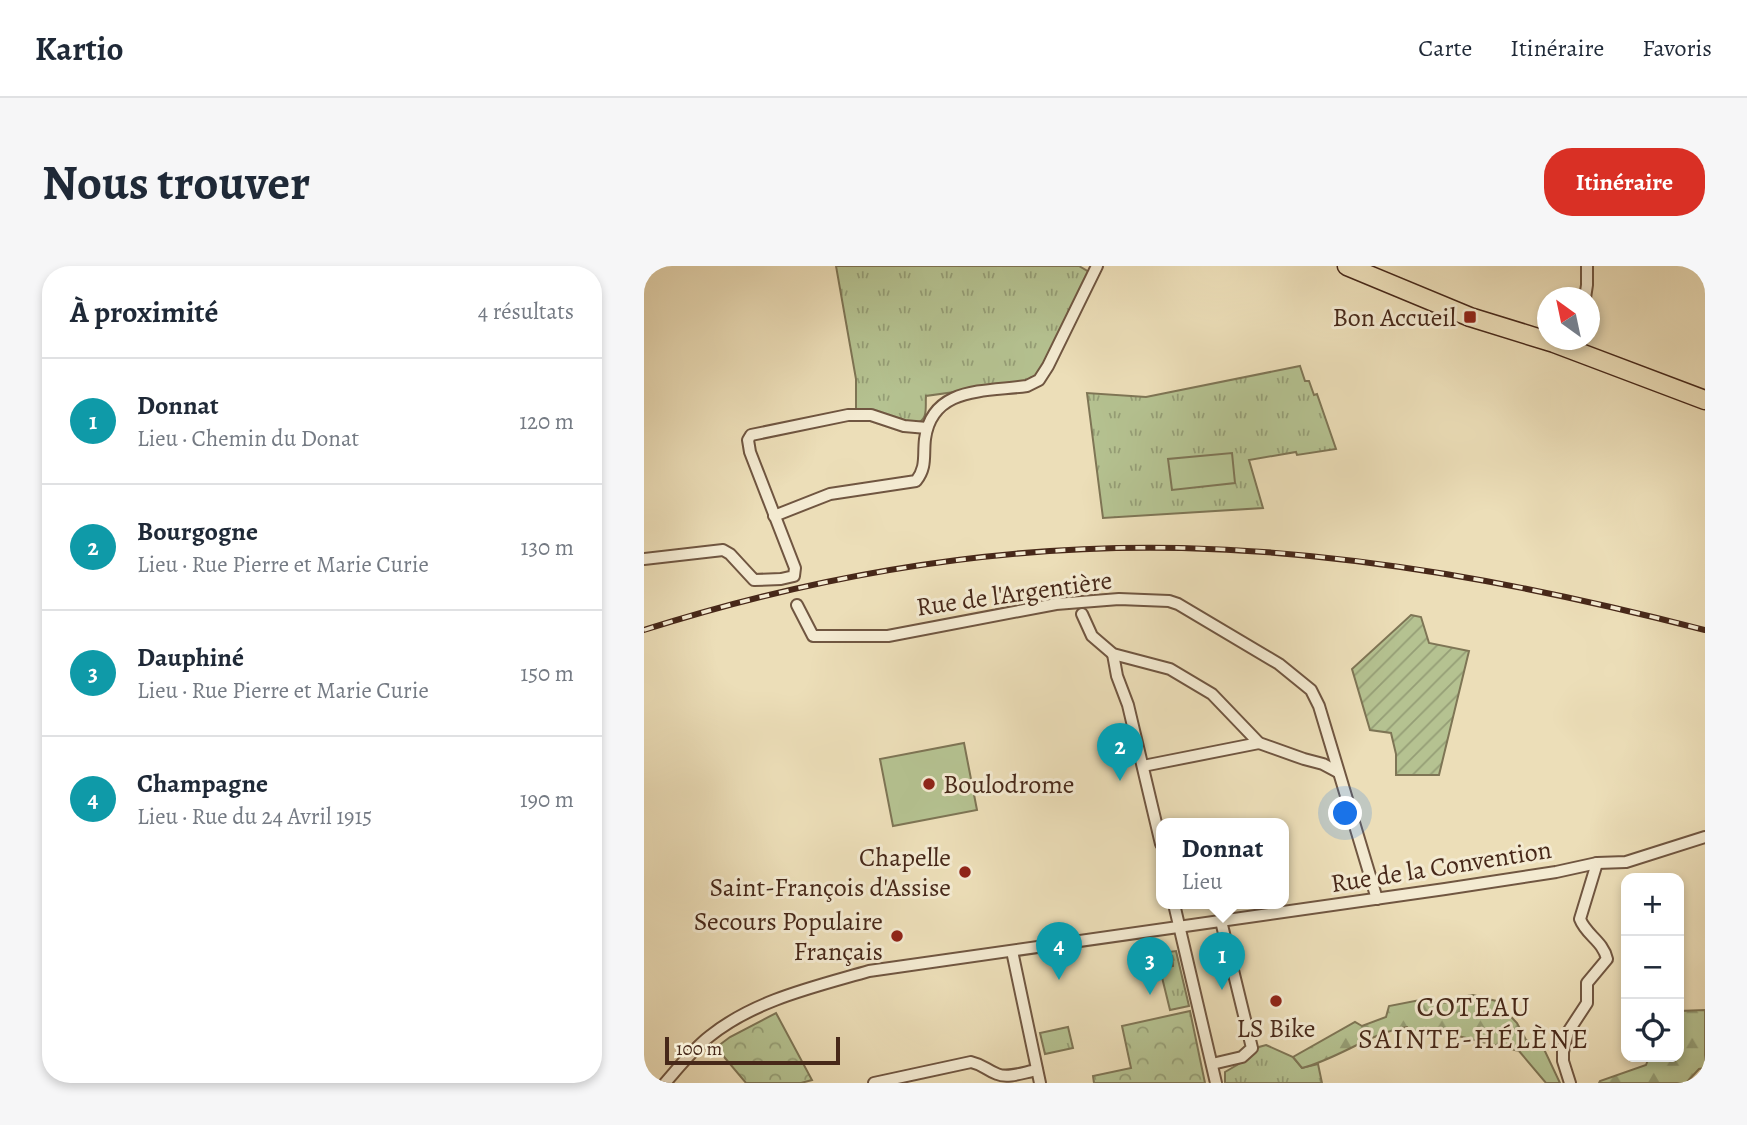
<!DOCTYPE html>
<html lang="fr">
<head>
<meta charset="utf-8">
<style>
	:root { --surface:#fff; --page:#f6f6f7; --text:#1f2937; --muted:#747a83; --line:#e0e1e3; --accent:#d93025 }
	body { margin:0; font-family:Alegreya,serif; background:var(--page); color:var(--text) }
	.controls { position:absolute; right:21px; bottom:21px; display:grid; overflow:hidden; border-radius:14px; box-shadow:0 4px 10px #0003 }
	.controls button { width:63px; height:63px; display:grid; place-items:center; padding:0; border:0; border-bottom:2px solid var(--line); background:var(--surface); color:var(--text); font:35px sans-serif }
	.compass { position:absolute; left:893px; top:21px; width:63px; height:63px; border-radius:50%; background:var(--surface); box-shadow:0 4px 10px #0003; rotate:327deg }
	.scale { position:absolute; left:21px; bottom:18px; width:175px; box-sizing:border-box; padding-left:7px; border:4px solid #472819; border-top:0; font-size:19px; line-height:24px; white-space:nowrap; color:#472819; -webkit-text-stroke:5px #f3ead1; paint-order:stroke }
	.you { position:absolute; left:702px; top:548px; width:24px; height:24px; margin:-18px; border:5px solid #fff; border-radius:50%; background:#1a73e8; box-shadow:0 0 0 10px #1a73e833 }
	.badge { display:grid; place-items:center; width:46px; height:46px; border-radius:50%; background:var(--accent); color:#fff; font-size:23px; font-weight:700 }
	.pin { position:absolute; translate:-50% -58px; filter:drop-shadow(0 2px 4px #0008) }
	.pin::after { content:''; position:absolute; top:37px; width:24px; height:21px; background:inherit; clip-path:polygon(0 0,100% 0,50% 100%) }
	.popup { position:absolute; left:512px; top:552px; width:133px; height:91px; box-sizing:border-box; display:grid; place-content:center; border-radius:14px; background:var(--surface); filter:drop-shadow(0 2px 5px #0005); font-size:23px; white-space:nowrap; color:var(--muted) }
	.popup b { font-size:26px; color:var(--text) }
	.popup::after { content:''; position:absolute; left:50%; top:100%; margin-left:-14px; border:14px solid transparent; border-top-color:var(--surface) }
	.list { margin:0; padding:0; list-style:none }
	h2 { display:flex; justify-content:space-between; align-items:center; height:91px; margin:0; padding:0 28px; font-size:30px }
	h2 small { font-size:23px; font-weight:400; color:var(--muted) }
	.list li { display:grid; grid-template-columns:46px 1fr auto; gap:21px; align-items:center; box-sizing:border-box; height:126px; padding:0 28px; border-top:2px solid var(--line) }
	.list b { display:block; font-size:26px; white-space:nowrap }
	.list p { margin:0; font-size:23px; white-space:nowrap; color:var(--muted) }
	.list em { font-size:23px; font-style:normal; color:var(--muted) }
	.icon { flex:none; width:38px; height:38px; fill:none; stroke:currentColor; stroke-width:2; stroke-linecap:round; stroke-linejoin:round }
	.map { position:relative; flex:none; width:1061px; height:817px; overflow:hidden; border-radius:28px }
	header { display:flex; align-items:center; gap:42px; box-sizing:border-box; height:98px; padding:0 35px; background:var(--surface); border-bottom:2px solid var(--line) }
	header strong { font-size:33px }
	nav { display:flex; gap:38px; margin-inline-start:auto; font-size:24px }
	.intro { display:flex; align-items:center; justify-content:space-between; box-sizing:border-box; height:168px; padding:0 42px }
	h1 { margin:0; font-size:49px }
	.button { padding:18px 32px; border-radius:28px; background:var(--accent); color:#fff; font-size:24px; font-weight:700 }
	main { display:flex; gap:42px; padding:0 42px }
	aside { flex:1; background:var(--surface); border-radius:28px; box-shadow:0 4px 10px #0003 }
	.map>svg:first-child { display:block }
</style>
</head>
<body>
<header>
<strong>Kartio</strong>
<nav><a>Carte</a><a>Itinéraire</a><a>Favoris</a></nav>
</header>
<div class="intro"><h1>Nous trouver</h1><a class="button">Itinéraire</a></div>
<main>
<aside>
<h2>À proximité<small>4 résultats</small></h2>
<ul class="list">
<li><span class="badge" style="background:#0f9aa8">1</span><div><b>Donnat</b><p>Lieu · Chemin du Donat</p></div><em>120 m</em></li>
<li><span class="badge" style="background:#0f9aa8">2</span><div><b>Bourgogne</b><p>Lieu · Rue Pierre et Marie Curie</p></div><em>130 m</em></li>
<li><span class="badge" style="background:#0f9aa8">3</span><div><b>Dauphiné</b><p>Lieu · Rue Pierre et Marie Curie</p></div><em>150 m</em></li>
<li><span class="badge" style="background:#0f9aa8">4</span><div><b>Champagne</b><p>Lieu · Rue du 24 Avril 1915</p></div><em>190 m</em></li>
</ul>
</aside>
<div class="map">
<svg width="1061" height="817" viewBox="0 0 1061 817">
	<defs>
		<pattern id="grass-tufts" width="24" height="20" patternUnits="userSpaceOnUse" patternTransform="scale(1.75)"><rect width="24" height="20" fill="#b5c291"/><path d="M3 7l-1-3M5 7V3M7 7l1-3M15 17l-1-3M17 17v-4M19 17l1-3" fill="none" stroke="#959e76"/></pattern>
		<pattern id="forest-firs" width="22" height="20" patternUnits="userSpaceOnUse" patternTransform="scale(1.75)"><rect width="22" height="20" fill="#b5c291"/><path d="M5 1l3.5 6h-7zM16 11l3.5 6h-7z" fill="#959e76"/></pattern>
		<pattern id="park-crowns" width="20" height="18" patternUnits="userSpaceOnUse" patternTransform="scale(1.75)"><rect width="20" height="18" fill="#b5c291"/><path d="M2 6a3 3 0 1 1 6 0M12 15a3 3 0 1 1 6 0" fill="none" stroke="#959e76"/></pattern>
		<pattern id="garden-furrows" width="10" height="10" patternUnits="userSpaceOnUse" patternTransform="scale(1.75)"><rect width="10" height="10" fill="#b5c291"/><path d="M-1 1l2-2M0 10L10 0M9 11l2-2" fill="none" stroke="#959e76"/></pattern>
	</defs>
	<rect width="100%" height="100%" fill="#ecdeb8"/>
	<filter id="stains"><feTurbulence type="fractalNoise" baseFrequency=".00286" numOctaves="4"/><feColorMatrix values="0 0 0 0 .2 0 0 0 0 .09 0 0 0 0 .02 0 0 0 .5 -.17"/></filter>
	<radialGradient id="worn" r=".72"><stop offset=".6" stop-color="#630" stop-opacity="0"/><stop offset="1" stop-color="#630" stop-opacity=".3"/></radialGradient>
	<g fill="url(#grass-tufts)" stroke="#7e7555" stroke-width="2">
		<path d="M192,0H435L445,6L391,115L282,130C281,142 285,154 271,158L212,144V113Z"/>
		<path d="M656,100L661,115H665L670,129L673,128L692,183L653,189L652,186L605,194L619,242L459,252L443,127L502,131Z"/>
		<path d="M532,685L545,740L526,744L514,695L518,694L520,702L529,700L528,690L525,691L524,686Z"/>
		<path d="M424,761L429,782L401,788L396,767Z"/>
		<path d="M622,779L649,791L658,802L674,798L678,817H581V806L605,792L615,781Z"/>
	</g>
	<g fill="url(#forest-firs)" stroke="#7e7555" stroke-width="2">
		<path d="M829,729L852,735L873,757L882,774L899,781L916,817H902L875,785L798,766L766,769L763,761C726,767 694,793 658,802L649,791L711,756L718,760L742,751L745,740L776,734L794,737L808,736L812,732Z"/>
		<path d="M1061,744V802L1055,803L1042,817H955L956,815L1002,799L1005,791H1035V745Z"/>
	</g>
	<g fill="url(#park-crowns)" stroke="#7e7555" stroke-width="2">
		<path d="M546,745L561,817H450L449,810L487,802L478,760Z"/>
		<path d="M132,747L168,814L157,817H102L76,786L70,783L86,771Z"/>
	</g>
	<path fill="url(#garden-furrows)" stroke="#7e7555" stroke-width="2" d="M767,349L777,351L785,377L825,385L795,509H752V488L747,467L726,464L708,403Z"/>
	<g fill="#b5c291" stroke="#7e7555" stroke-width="2">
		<path d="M588,187L591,217L528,224L524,193Z"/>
		<path d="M320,477L333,544L249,560L236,493Z"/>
	</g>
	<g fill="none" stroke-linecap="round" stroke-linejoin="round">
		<defs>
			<g id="minor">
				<path d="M941,32L943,19V0"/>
				<path d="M130,250L186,228L272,215C283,201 279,190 281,173C288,120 341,126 383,120L395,114L404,100L453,0"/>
				<path d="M0,293L79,284L86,288L110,314L137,313L150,310L151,302L106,186L104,174L107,169L204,149H227L260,160L283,162"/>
				<path d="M153,339L169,370H244L412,338L475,333L525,335L534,338L635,398L667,424L675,440L733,633"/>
				<path d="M438,348L448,370L469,388L526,403L568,428L615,477L660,493L679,498L694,506"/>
				<path d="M469,388L473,410L484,439L517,578"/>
				<path d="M499,500L615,477"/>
				<path d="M530,638L572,817"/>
				<path d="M368,685L396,817"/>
				<path d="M568,798L598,791L608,782L577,655"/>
				<path d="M21,817C35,801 49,783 66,770C111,734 170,721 225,705L801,623L912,606L953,597L982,596L1061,571"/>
				<path d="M230,817L327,796C340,799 342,804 353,808C364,813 381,806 393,804"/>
				<path d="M926,817L919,795V786L924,766L943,737V717L963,693C959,675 942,669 936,653L953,597"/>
			</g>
			<path id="primary" d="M703,0L826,51L910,77L1061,134"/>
		</defs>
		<use href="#minor" stroke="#705641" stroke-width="14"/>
		<use href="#primary" stroke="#472819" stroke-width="21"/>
		<use href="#minor" stroke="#f3ead1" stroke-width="10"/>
		<use href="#primary" stroke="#ecdeb8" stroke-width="18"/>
		<defs>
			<path id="rail" d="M0,364C173,309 356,278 538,282C715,286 890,320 1061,364"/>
		</defs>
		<use href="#rail" stroke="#472819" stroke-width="6"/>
		<use href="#rail" stroke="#f3ead1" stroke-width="3.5" stroke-dasharray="10" stroke-linecap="butt"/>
	</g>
	<g fill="#8f2418" stroke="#f3ead1" stroke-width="2.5">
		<rect x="819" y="44" width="14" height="14" rx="3.5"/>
		<circle cx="285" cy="518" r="7"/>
		<circle cx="321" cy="606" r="7"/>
		<circle cx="253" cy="670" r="7"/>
		<circle cx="632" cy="735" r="7"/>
	</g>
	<g text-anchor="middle" stroke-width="6" stroke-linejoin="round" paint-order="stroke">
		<g font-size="26" fill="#472819" stroke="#f3ead1" text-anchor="end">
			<text x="812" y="60">Bon Accueil</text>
			<text x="299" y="527" text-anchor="start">Boulodrome</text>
			<text x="307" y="600">Chapelle<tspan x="307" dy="30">Saint-François d'Assise</tspan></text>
			<text x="239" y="664">Secours Populaire<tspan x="239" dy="30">Français</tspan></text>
			<text x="632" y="771" text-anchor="middle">LS Bike</text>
		</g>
		<g font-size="26" fill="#472819" stroke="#f3ead1">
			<text transform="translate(370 327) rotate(-8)" y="9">Rue de l'Argentière</text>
			<text transform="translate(797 600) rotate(-9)" y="9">Rue de la Convention</text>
		</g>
		<g font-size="28" letter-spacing="2" fill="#472819" stroke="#f3ead1">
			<text x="830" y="750">COTEAU<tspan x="830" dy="32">SAINTE-HÉLÈNE</tspan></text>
		</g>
	</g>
	<rect width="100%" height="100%" filter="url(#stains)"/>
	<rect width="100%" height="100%" fill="url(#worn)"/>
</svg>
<div class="controls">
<button>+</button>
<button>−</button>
<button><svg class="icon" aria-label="locate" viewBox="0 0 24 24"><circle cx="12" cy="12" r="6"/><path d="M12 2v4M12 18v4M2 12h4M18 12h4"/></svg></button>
</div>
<svg class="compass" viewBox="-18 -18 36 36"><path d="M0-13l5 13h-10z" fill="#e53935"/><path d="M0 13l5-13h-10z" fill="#747a83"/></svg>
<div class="scale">100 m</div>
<div class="you"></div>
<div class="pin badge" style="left:578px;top:724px;background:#0f9aa8">1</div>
<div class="popup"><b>Donnat</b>Lieu</div>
<div class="pin badge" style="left:476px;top:515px;background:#0f9aa8">2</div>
<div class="pin badge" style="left:506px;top:729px;background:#0f9aa8">3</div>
<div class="pin badge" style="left:415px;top:714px;background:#0f9aa8">4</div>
</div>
</main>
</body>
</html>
